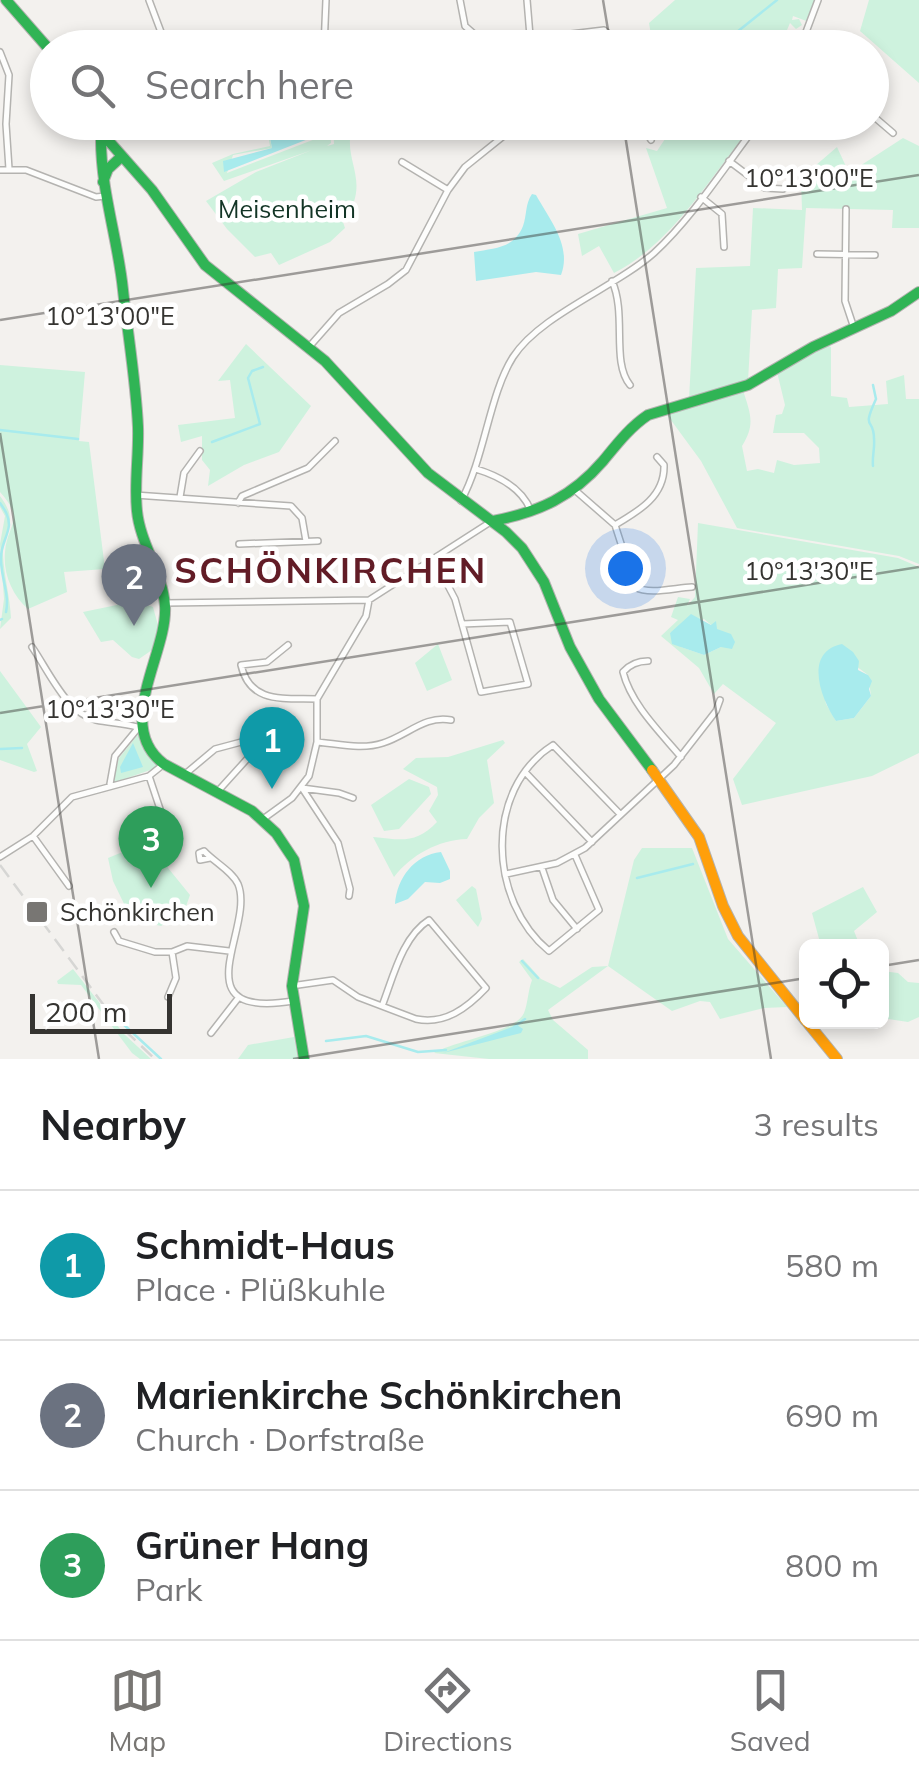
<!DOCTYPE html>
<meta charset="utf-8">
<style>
:root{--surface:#fff;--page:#f2f2f2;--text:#202124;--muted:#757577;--line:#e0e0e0;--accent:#787673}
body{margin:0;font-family:Mulish,sans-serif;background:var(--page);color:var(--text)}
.controls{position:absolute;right:30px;bottom:30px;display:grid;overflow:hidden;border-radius:15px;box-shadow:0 5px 15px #0003}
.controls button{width:90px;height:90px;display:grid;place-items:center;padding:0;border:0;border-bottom:2px solid var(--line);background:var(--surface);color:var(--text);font:50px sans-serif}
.scale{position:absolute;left:30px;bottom:25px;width:142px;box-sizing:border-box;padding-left:10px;border:5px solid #353431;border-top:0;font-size:28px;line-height:35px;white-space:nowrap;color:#353431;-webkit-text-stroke:8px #fff;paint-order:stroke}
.you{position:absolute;left:625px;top:568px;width:35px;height:35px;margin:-25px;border:8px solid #fff;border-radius:50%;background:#1a73e8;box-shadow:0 0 0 15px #1a73e833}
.badge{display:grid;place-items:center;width:65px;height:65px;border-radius:50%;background:var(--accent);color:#fff;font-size:32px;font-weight:700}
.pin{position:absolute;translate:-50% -82px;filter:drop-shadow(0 2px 5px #0008)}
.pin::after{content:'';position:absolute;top:52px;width:35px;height:30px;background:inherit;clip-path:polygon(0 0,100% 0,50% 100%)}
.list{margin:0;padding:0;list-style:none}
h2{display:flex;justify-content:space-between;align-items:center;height:130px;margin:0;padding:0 40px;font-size:42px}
h2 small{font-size:32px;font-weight:400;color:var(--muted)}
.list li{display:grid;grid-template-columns:65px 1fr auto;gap:30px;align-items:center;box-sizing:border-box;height:150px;padding:0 40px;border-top:2px solid var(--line)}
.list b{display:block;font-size:38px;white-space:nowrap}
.list p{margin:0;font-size:32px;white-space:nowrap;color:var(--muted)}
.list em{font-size:32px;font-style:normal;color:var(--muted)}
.icon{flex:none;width:55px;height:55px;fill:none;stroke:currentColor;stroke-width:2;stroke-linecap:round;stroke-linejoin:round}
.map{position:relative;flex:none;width:919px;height:1059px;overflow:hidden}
.search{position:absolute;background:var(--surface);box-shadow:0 5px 15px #0003;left:30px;right:30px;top:30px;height:110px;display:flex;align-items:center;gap:25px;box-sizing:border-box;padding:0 35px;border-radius:55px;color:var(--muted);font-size:38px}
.sheet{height:580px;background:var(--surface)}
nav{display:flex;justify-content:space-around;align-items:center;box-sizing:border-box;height:140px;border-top:2px solid var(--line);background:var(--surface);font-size:28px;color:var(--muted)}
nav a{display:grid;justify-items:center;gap:5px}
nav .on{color:var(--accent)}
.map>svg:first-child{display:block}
.green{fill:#cef2de;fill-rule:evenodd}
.water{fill:#a8ebed}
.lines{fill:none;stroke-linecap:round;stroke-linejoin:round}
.stream{stroke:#a8ebed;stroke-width:2.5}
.street-casing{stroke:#b4b3b0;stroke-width:8}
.fast-casing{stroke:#b4b3b0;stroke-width:12}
.slow-casing{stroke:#b4b3b0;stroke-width:12}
.street{stroke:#fdfdfc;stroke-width:5}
.fast{stroke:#30b455;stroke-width:10}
.slow{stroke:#ff9f0a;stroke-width:10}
.rail{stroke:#d6d6d4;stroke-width:2.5;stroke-dasharray:15 8;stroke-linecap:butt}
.ticks{fill:none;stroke:#353431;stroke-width:2.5;stroke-opacity:0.45}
.poi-dot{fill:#787673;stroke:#fff;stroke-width:4}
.labels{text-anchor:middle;stroke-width:9;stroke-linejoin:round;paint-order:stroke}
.park-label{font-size:25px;fill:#133526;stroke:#fff}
.poi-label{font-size:25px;fill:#353431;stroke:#fff;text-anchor:start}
.district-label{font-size:35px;font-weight:bold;letter-spacing:2.5px;fill:#621c26;stroke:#fff}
.ticks-label{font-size:25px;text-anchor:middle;fill:#353431;stroke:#fff;stroke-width:9;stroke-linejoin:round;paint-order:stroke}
</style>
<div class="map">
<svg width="919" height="1059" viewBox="0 0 919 1059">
<rect width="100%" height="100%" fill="#f3f1ee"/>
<path class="green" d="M675,0H815L809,22L793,16L792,20L799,19L802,25L796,29L790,23L781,44L786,47H661L652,41L649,23Z
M869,0H919V83L860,31Z
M266,123L272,148L233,155L227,173L323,136L326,123H330L331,143L327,146L334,144L333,124L353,125C340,161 374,180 343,222L345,228L330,242L279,265L271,253L255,257L227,229L206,201L256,172L312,150L224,181L212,163L233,154L270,146Z
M657,123H755C711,174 676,241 614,273L599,246L582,256L578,234L667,208L646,148L657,151L665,139Z
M903,138L919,146V228H892L893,210L806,208L802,268L778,269L776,308L752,310L748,381L689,399L696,268L750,266L753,208L802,210L801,178L837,147L849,173Z
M246,344L311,406L279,452L244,465L208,486L210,470L202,460V436L181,442L178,425L235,418L230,380L218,381Z
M826,344L831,347V396L847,398L849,407L888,404L886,381L904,375L906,399H919V564L899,556L737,528L701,461L665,412L743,390C750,413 756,424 742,446L747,471L758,469L774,473L777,460L794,465L820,463L819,448L804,433H773L776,415L782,414L785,405L777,372Z
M0,365L85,372L79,441L89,442L105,569L64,572L67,592L28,609C12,595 3,574 5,552C7,524 26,521 0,492Z
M0,496C21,524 2,528 3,555C4,576 10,597 11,618L0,629L4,599L0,544L5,516L0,507Z
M698,523L898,558L919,567V753L872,776L742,805L733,779L776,723L723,684L714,694L699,668L661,636L678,620L671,617L678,597L690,599L687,606L695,597ZM704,619L716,629L721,647L704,655L681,647L670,633ZM856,666L868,675L871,696L854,718L836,721L826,704L823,689Z
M136,601L153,607L159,629L152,650L139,659L132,657L113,640L101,642L83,612Z
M438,644L452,680L427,691L415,663Z
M0,671L41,727L27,744L37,771L34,772L0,760Z
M140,732L146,751L157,763L156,768L113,783L119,758Z
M503,740L505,743L487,760L494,803L479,818L467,839C438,840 411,855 394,877L373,837C402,840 416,844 437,822L429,811L438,795L437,787L403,769L416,758L448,757Z
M409,779L429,787L431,794L399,829L384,831L371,805Z
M147,842L190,895L184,912L161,926L148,923L136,911L128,912L113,881L108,858Z
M642,848H692L728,939L787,1007L764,1008L720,1019L710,1002L700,1001L672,1011L608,966L548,1010L553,1020L588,1050V1059H489L434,1053C454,1041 516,1032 524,1013C528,1003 528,990 532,980L519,962L523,959L541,979L560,988L592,967L608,966L634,860Z
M472,886L476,889L482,919L478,927L456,900Z
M863,887L877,912L854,931L860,946H821L812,913Z
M73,969L124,1034L151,1059H140L132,1053L81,985L58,984L57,981Z
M882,971L898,973L908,982L919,983V1017L908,1022L882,1018Z
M294,1037L298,1059H238L248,1045Z"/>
<path class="water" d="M267,123H326V132L224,172L223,161L272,148Z
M532,194L536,195C550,220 572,246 561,275L536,272L476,281L474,252C493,248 514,249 523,226C527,215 525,204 532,194Z
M691,614L711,625L716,621L717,629L731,634L735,642L732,649L721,647L704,655L672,644L670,633Z
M842,644L853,652L859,661L858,670L868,675L872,681L869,689L871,696L854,718L836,721C821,699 803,652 842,644Z
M133,743L143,767L121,773L120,767Z
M441,852L450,871V879L440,883L425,882L408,899L395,904C397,878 414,855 441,852Z
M517,1025L523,1029L521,1033L443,1053Z"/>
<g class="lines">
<path class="stream" d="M432,37L433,48
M717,48L777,0
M873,385L876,399C861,432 874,416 874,439C875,448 872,456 873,466
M0,430L78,439
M212,442L260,424L248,378L252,371L263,367
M0,503C5,510 9,516 9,525C8,536 1,545 1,557C0,576 10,594 6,612
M0,620L2,619
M0,749L22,748
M637,878L693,864
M522,961L538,978
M122,1023L161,1059
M514,1027L525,1019
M326,1041L366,1036L418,1052L446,1050"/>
<g class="street-casing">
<path id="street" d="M149,0L167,48
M460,0L465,26L473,33
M527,0L531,48
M530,39L604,30L609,34L614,48
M324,48L326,0
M800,48L818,0
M0,52L9,75L6,124L9,169
M872,115L893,133
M640,122L651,140
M729,161L765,188L783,189
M402,162L448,190
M0,170H26L96,197L105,196
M701,197L722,214L724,247
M846,209L845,301L854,328
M817,254L875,255
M612,281C627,314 611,362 630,385
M309,347L339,313L388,284L406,270L448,190L465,167L521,122
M476,469C499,476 522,488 531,511
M576,491L615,525L635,587C649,595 674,588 692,587
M135,495L291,506L302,518L306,541
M180,497L184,473L200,451
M461,501C485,457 489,395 513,357C540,315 616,287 654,253C694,216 725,166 759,122
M238,503L242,496L308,468L335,441
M615,525C639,511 665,496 664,465L657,457
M239,544L318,541
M434,559L455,599L481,692L528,684L510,622L462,624
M165,603L369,600L492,521
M288,645L267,662L241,665C250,704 283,698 317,699
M32,647C48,670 67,714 96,720C110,723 123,723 137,727
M648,661C638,661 630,664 623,672C631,704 660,732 681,757
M317,742C339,744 362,750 383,743C408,735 425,715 451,720
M525,772L592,842
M184,775L215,749L245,741
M149,776L165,824L171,829
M110,784L115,756L139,727
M302,788L338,843L350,889L349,896
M302,788L339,793L353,798
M219,790L248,758
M263,819L292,798L309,776L317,742V699L366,616L369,600
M33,836L69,886
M575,855L599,910L549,951C489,902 483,790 553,745L620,814
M0,857L33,836L72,797L149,776L164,764
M210,858L200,860L199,853L204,851C214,862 232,871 238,884C256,927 178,1020 293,1001
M542,868L553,900L577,929
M506,874L557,863L585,848L674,765L716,711L720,700
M114,932L119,941L155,952H172L187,946L229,951
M291,986L333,980L358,997L416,1019C445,1025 467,1008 486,988L429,920C402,937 393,978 382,1006
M168,997L176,978L172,952
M211,1033L239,997"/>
</g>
<g class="fast-casing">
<path id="fast" d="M6,0L48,48
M92,122L152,190L205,265L325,361L428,473L506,532L522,548L544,582L570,647L599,699L652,770
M101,140C101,191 118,240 123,290C128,336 136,382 138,427C139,455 134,483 137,511C140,543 163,574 165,606C168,653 113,726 164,764L252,811L276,833L294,860L304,906L292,986L304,1059
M103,182L108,169L120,158
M493,521C539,512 572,497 603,461C617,444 630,427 648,415L748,385L813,347L891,311L919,292"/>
</g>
<g class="slow-casing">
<path id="slow" d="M652,770L699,837L723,906L738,936L806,1021
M807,1022L837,1059"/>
</g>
<use href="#street" class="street"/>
<use href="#fast" class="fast"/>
<use href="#slow" class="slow"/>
<path class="rail" d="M0,865L117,1023L155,1059"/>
</g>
<path class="ticks" d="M603,0L611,48M623,122L771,1059M0,320L919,175M0,433L99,1059M0,713L919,567M882,966L919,960M293,1059L806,978"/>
<rect class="poi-dot" x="25" y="900" width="24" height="24" rx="5"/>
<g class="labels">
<g class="park-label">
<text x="287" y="218">Meisenheim</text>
</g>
<g class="poi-label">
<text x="60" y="921">Schönkirchen</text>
</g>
<g class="district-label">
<text x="331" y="583">SCHÖNKIRCHEN</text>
</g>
</g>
<g class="ticks-label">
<text x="809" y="187">10°13'00"E</text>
<text x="110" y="325">10°13'00"E</text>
<text x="809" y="580">10°13'30"E</text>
<text x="110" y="718">10°13'30"E</text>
</g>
</svg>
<div class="controls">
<button><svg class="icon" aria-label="locate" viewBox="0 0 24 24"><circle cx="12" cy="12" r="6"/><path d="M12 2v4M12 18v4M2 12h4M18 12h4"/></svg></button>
</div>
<div class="scale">200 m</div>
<div class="you"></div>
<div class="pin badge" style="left:272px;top:789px;background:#0f9aa8">1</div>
<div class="pin badge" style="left:134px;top:626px;background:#6b7280">2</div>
<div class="pin badge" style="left:151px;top:888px;background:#2e9e5b">3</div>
<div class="search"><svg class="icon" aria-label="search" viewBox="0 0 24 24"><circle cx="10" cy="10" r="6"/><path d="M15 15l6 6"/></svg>Search here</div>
</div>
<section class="sheet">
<h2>Nearby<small>3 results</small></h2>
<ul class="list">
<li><span class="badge" style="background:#0f9aa8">1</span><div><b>Schmidt-Haus</b><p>Place · Plüßkuhle</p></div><em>580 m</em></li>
<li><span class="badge" style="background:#6b7280">2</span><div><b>Marienkirche Schönkirchen</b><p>Church · Dorfstraße</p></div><em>690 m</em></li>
<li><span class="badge" style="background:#2e9e5b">3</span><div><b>Grüner Hang</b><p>Park</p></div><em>800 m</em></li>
</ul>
</section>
<nav>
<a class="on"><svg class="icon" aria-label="map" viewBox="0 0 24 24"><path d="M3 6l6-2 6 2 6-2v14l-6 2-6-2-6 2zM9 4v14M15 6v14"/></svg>Map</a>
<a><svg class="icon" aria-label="directions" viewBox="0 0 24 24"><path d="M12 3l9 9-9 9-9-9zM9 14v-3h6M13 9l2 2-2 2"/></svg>Directions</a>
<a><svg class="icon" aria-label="saved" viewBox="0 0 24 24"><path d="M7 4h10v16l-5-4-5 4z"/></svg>Saved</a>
</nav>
